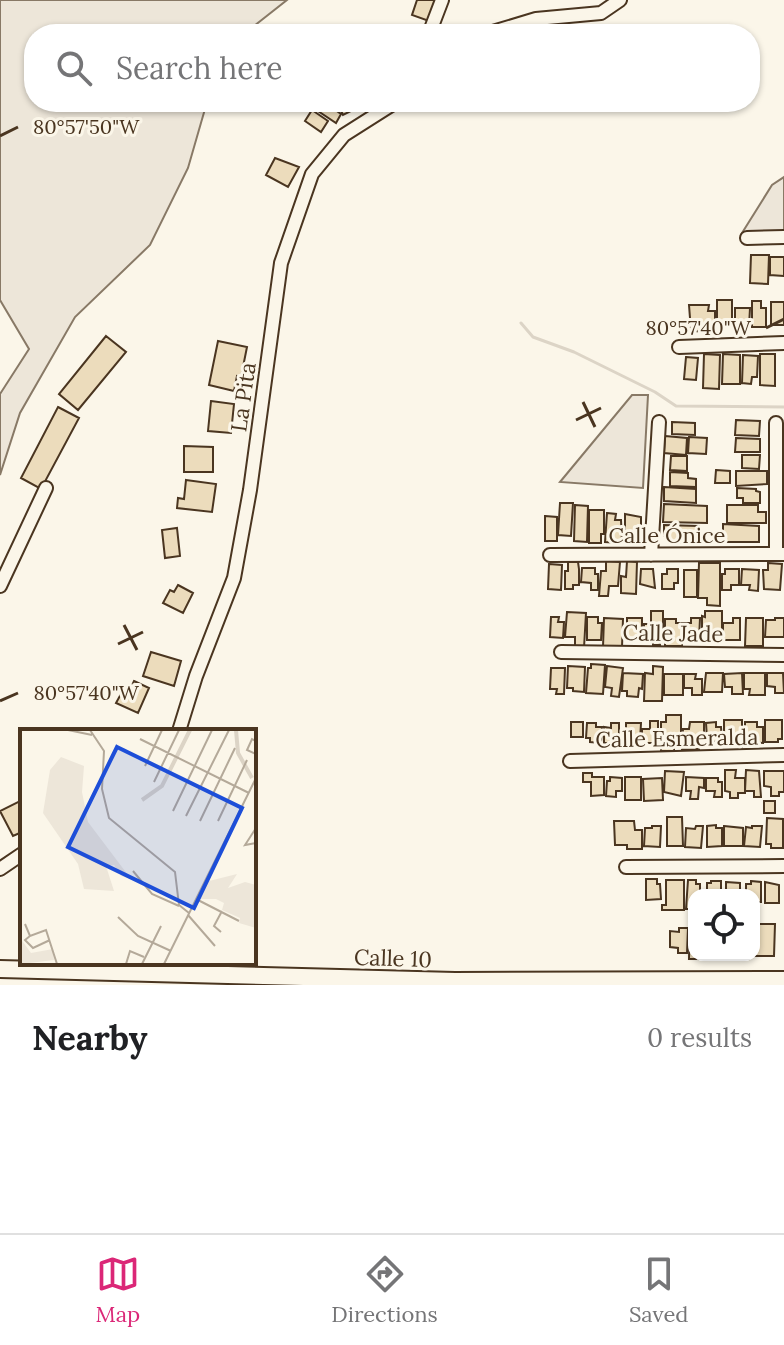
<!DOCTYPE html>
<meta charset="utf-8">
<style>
:root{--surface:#fff;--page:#f2f2f2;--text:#202124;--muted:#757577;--line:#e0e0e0;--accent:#db2777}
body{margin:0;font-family:Lora,serif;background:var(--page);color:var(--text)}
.controls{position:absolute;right:24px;bottom:24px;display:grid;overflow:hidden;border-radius:16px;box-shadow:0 2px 6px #0004}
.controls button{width:72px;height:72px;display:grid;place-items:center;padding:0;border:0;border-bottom:2px solid var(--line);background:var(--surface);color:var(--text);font:40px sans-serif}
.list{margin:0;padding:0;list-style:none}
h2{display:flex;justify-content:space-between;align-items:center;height:104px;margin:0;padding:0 32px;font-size:34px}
h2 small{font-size:26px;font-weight:400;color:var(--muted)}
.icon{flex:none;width:44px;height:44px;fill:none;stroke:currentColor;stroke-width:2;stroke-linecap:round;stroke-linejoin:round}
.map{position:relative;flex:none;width:784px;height:985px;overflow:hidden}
.search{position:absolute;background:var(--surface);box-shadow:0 2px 6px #0004;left:24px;right:24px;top:24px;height:88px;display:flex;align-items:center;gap:20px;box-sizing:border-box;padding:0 28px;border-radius:32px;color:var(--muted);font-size:30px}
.sheet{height:248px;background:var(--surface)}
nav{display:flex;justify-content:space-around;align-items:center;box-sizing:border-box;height:112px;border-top:2px solid var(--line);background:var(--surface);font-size:22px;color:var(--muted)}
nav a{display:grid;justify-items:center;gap:4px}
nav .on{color:var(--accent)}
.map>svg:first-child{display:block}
.green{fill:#ede6d9;stroke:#887966;stroke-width:2}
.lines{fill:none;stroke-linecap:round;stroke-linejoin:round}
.stream{stroke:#dcd4c6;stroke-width:3}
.building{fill:#ecdcbc;stroke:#4a3520;stroke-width:2}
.minor-casing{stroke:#4a3520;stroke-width:16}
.major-casing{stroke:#4a3520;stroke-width:20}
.minor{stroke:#fbf6e9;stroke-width:12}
.major{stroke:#fbf6e9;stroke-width:16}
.ticks{fill:none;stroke:#4a3520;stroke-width:3}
.labels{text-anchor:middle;stroke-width:6;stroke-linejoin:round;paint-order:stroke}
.street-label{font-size:22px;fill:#4a3520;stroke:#fbf6e9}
.inset-river{fill:none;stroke:#dcd4c6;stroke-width:4}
.inset-road{fill:none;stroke:#b4a999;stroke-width:2}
.view{fill:#1d4ed8;fill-opacity:0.15;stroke:#1d4ed8;stroke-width:4}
.inset-edge{fill:none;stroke:#4a3520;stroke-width:4}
.ticks-label{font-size:20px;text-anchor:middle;fill:#4a3520;stroke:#fbf6e9;stroke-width:6;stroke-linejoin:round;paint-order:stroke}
</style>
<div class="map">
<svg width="784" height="985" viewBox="0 0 784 985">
<rect width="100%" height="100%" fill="#fbf6e9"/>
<path class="green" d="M0,0H287L244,34H34V102H207L188,168L150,245L75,317L20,413L0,475V394L29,349L0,300Z
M784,177V233H742L772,185Z
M632,395H648L643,488L560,482Z"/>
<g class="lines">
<path class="stream" d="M521,323L533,337L574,352L655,392L676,406L784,407"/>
</g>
<path class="building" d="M417,0H436L429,21L412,15Z
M324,102L341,114L336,123L318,111Z
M337,102H369L343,115Z
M312,110L328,121L321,132L305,121Z
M275,158L299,167L288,187L266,175Z
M751,255H769L768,284L750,283Z
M770,257H784V276L770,275Z
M717,300H732V325H717Z
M752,301H761V308H766V327H752Z
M771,302H784V325H771Z
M689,305H709L708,311H715V332L691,331Z
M735,308H750L749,327H735Z
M106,336L126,352L78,410L59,394Z
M218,341L247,347L241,377L237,376L234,391L209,385Z
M704,354L720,355L719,389L703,388Z
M723,354L740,355V384H722Z
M760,354H775V386L760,385Z
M743,355L758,356L757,377H752L751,384L742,383Z
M686,357L698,358L696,380L684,379Z
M211,401L234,404L231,433L208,431Z
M58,407L79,418L41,489L21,478Z
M736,420L760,421L759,436L735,435Z
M672,422L695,423V435L672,434Z
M665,436L687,438L686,455L664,453Z
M689,437L707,438L706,454L688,453Z
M736,438L760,439V452H735Z
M184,446L213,447V472H184Z
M742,455H760L759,469L742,468Z
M671,456H687V471L670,470Z
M716,470L730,471V483H715Z
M736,471H767V484L736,486Z
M670,472L688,473V478L696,479V487L670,486Z
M186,480L216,484L212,512L177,508L178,498L184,499Z
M664,487L696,489V503L664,501Z
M737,488L756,489V491L760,492V503H743V498H737Z
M560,503H573L571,536L558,535Z
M664,504L707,506V523L663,522Z
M575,505L588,506L587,542L574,541Z
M727,505H758V512H766V523H727Z
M589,510H604V534H601V543H589Z
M607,513L616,514L615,520H621L622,543L605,542Z
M625,514L641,517V534H625Z
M545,516L557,517V541H545Z
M723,524L759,526V542H723Z
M664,525L699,526L697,543L670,542V536H664Z
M177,528L180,556L165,558L162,530Z
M606,561L620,562L618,586H609L608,596H599L601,571H606Z
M627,561L637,562L636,594L621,593V576L626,577Z
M568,562H578L579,569V585H573V589H565V571H568Z
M699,563H720V606L707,605V598H698Z
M768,563L782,564L780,590L764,589L763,570H768Z
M549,564L562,565L561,590L548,589Z
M582,568H595V574H598V590H591V583L581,582Z
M641,569H653L655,588L640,584Z
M667,569H678V583H674V589H662V574H667Z
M725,569H739V585H731V590H722V574H725Z
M742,569L759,570L758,591L749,590L750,585H741Z
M684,570H697V597H684Z
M178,585L193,593L183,613L163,603L170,590L174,592Z
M651,611H663V640H659L660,645H653V639H644V624H651Z
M705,611H722V639H702V616L705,617Z
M567,612L586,613L584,648H575V637H565Z
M551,617H559L558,622H564L563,638L550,637Z
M587,617H598V623H602L601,640H587Z
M604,618L623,619L622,647H603Z
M627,618H642V639H627Z
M691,618H700L699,640L684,639V623H691Z
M733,618H740V640H723V623H733Z
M746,618H763V646H745Z
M775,618H784V637H765L766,620H775Z
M665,619H676V623H682V646H665Z
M151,652L181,661L174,686L143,676Z
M591,664L605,665L603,694L586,693L588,668H591Z
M568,666L585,667L584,692L573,691V688H567Z
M607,666L623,668L619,697L611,696L612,688L605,687Z
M653,666L663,667L662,701H644L645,673L653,674Z
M551,668H565L564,694H556L557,689H550Z
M623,673L643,674L642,689L639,688L638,697L627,696V691H622Z
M706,673H723L722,692H704Z
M742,673L743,694H732V687H725L724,674Z
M744,673H765V695H749L750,689H744Z
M767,673H783L784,693H775V687L767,686Z
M664,674H683V695H664Z
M684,674H696L695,679H702V695H692V688H684Z
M134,681L149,688L138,713L116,703L121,694L127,696Z
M666,715H681V743H674V751H661V722H666Z
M724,720H742V747L724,743Z
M765,720H782V739H778V742H765Z
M650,721H658V743H642V729H650Z
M571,722H583V737H571Z
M690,722H704V741L699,740V749H682L683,729H689Z
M716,722V727H721L722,741L710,742V738L707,739L706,723Z
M745,722H757V727H763V743L749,742V737H745Z
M587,723H596V727H602L601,743L590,742V738H586Z
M611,723H619V743H604V727L611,728Z
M626,723H641L640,741H626Z
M725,770H736L735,778H745V793H738V798H730V792L725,791Z
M746,770L759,771L761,797H754V791H745Z
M665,771L684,772L681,796L664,792Z
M764,771H784V792H779V796H771V787L764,786Z
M583,773H592V777H604V795L591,796V782H583Z
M610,777L622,778V791H616V797L606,796L607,781H610Z
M625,777H641V800H625Z
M686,777L704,778V788L699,787L698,799H690L691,791H686Z
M662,778L663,800L644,801L643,779Z
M706,778H718V782H722V797H714L715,791H706Z
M22,800V832L13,836L0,811Z
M764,801H775V813H764Z
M667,817H682L683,846H667Z
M767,818L783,819V848H771V844H766Z
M614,821H634L635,830H642V849H627V845H615Z
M716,825V828H722V846L707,847V826Z
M652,826H661L660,847L644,846L645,828H652Z
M696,826H703L701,848L685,847L686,828L695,829Z
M724,826L743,828V846H724Z
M752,826H762L760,847L744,846L746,827L752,828Z
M646,879H657V884H660L661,899L646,900Z
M666,880H684V910H662V905H666Z
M688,880H696V884H700V895H694V909H686Z
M711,881H721V895H707V883H711Z
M751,881L761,882V902H754V895H746V884H751Z
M726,882L740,883V895H726Z
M765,882L779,885V903H765Z
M690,917H694V955H708V959H689Z
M755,924H775L774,956H755Z
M679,928H688L687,953H678V948L670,947V931L679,932Z"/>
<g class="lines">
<g class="minor-casing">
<path id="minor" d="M429,34L442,0
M486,34L536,19L601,13L620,0
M747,238L784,237
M679,347L784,343
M776,554V423
M550,555L784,554
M651,555L659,422
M0,586L46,488
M561,652L784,655
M179,731L196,676L234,578L250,490L281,263L312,174L344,135L396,102
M570,761L784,755
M626,867L784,866
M0,869L22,854"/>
</g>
<g class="major-casing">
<path id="major" d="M0,969L455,981L784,980"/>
</g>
<use href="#minor" class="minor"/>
<use href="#major" class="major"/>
</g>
<path class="ticks" d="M0,136L18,127M766,328L784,319M583,402L595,427M576,420L601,408M124,625L137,650M118,644L143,632M0,701L18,693"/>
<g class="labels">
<g class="street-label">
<text transform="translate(243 397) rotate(-82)" y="8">La Pita</text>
<text x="667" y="543">Calle Ónice</text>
<text transform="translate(673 633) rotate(1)" y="8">Calle Jade</text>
<text transform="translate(677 738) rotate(-1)" y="8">Calle Esmeralda</text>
<text transform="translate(393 958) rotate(2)" y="8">Calle 10</text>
</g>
</g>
<g transform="translate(20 729)">
<rect width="236" height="236" fill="#fbf6e9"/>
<path d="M41,28L64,37L62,63L68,93L111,150L101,147L94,136L86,137L94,162L64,160L58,135L23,84L30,41ZM217,145L208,159L225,153L236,156V199L219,194L220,189L202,181L204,174L196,170H179L189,152ZM0,209L11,224L33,220L34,231L1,235Z" fill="#ede6d9"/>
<path class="inset-river" d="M216,1L218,24L232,49M122,71L142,57L170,1"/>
<path class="inset-road" d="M48,1L72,6M70,1L84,22L82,60L89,89L155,143L159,176L169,184M120,10L229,64M236,12L232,10L227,21L236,25M125,37L142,1M134,53L159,1M153,82L192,1M166,87L209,1M180,92L215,19M198,92L227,31M236,99L225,116L236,114M113,142L132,165L159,177M176,170L219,192M168,186L195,217M98,188L118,207L151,222M5,195L10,207L26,201L37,235M201,203L194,197L202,182M10,207L5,211L13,219L30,211M106,235L110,222L124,228M122,235L141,197M144,235L236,49"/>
<path class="view" d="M97,18L222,79L174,179L48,118Z"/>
<rect width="236" height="236" class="inset-edge"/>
</g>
<g class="ticks-label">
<text x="86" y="134">80°57'50"W</text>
<text x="698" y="335">80°57'40"W</text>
<text x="86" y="700">80°57'40"W</text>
</g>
</svg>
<div class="controls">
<button><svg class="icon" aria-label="locate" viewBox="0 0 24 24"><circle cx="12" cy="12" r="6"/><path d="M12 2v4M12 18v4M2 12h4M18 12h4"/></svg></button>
</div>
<div class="search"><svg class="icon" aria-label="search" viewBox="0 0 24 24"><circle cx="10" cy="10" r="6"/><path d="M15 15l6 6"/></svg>Search here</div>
</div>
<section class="sheet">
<h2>Nearby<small>0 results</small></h2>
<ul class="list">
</ul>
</section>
<nav>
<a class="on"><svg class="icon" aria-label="map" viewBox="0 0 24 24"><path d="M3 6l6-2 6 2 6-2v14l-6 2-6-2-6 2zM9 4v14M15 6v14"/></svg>Map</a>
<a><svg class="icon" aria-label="directions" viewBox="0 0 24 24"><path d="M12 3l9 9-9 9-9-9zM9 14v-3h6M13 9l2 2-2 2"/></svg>Directions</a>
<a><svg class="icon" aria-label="saved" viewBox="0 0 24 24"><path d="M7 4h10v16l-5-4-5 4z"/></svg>Saved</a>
</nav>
